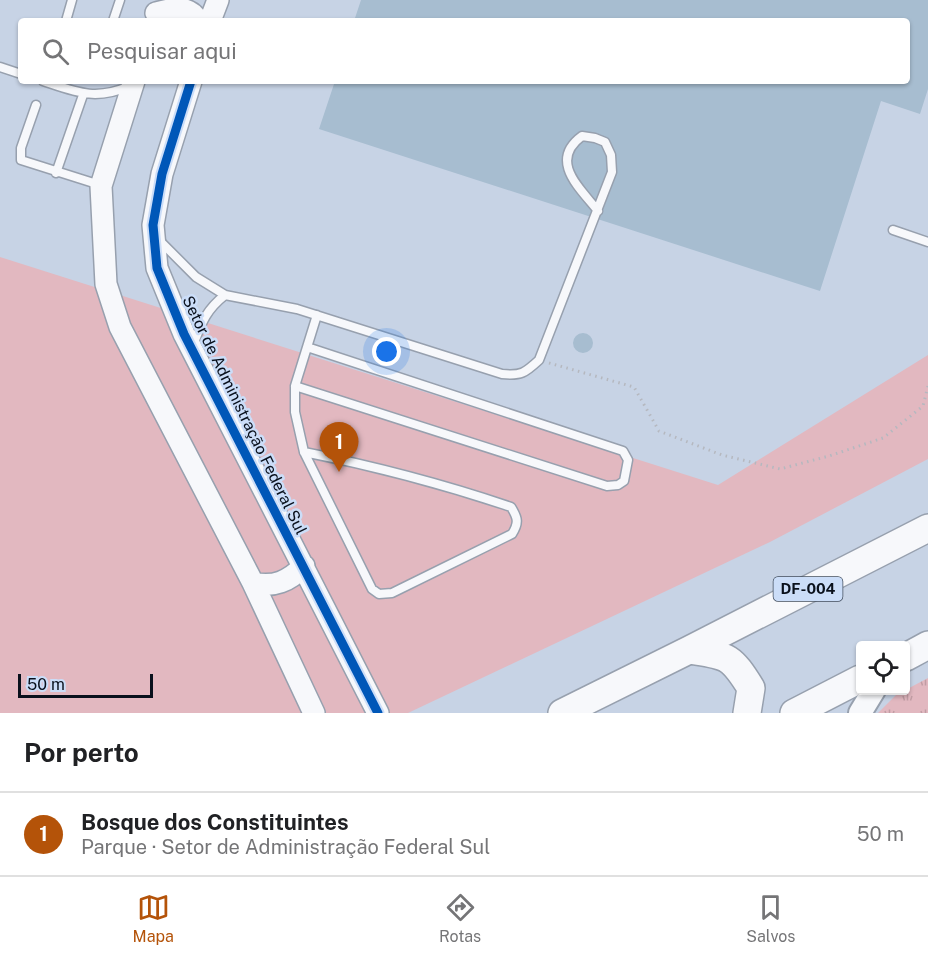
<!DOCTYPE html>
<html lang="pt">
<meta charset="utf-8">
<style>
:root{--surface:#fff;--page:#f2f2f2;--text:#202124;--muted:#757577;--line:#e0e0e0;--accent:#b45309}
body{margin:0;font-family:"Public Sans",sans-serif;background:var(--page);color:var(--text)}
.controls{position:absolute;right:18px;bottom:18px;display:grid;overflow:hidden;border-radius:6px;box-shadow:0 2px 4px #0004}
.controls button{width:54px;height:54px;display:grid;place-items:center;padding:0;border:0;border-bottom:2px solid var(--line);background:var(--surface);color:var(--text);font:30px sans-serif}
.scale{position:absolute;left:18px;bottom:15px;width:135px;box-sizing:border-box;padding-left:6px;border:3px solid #09101c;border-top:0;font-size:16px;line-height:21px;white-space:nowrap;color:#09101c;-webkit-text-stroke:4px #cbddf8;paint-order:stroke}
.you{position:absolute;left:387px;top:352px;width:21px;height:21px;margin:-15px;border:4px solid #fff;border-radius:50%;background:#1a73e8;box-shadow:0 0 0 9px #1a73e833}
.badge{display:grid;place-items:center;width:39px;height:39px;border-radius:50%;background:var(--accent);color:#fff;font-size:20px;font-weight:700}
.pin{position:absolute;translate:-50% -50px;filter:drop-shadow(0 2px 3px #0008)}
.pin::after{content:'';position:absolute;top:32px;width:21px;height:18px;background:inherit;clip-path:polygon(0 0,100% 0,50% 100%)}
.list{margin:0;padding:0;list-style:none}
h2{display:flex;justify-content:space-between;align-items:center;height:78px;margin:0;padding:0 24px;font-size:26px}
h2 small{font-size:20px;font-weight:400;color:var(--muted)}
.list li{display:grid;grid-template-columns:39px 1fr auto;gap:18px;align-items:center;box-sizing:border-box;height:84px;padding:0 24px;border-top:2px solid var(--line)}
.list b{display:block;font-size:22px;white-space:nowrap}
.list p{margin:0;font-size:20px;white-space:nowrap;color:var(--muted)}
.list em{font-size:20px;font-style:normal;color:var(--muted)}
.icon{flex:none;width:33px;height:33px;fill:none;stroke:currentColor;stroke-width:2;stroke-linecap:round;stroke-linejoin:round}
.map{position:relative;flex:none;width:928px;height:713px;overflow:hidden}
.search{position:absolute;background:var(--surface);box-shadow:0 2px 4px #0004;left:18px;right:18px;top:18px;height:66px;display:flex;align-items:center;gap:15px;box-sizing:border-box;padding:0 21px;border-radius:6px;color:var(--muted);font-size:22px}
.sheet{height:162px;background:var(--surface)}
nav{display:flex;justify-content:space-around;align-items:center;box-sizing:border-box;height:84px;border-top:2px solid var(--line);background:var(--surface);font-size:16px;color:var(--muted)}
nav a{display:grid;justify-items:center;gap:3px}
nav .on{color:var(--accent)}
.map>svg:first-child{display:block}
.grass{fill:url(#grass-tufts)}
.park{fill:#e2b8c0}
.building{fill:#a7bdd0}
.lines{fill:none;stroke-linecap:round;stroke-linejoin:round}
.service-casing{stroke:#97a0ae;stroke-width:11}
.tertiary-casing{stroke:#97a0ae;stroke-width:24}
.secondary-casing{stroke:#97a0ae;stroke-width:26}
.trunk-casing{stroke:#97a0ae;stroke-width:30}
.path{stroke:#b5b8bf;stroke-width:3;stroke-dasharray:1.5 4.5;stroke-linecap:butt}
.service{stroke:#f7f8fb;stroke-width:8}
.tertiary{stroke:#f7f8fb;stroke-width:21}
.secondary{stroke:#f7f8fb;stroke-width:22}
.trunk{stroke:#f7f8fb;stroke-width:27}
.cycleway-casing{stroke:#cbddf8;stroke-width:13}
.cycleway{stroke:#0057b8;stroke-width:9}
.labels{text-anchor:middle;stroke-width:5;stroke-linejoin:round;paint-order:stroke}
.shield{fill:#cbddf8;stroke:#434e5e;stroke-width:1.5}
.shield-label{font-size:15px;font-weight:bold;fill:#09101c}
.street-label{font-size:16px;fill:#09101c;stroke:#cbddf8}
</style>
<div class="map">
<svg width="928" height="713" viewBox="0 0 928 713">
<defs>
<pattern id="grass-tufts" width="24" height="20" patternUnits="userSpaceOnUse" patternTransform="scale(1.5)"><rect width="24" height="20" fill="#e2b8c0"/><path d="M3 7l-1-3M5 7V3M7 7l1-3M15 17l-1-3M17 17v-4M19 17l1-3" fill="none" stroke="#c19da4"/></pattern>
</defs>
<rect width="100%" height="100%" fill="#c7d3e5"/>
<path class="grass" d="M928,678V713H878L896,695Z"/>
<path class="park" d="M0,257L718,485L928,355V459L770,542L408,713H0Z"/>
<path class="building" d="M361,0H928V89L920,114L881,101L820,291L319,129L335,81H907V21H354Z
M573 343a10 10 0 1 1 20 0a10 10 0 1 1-20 0Z"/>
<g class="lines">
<g class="service-casing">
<path id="service" d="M66,21L72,0
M113,21L120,0
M0,67L21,74
M43,81C76,92 95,101 130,86
M36,105L21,148V160L100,185
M56,173L83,95
M893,230L928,242
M160,241L196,277L225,295C206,310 202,322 193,345
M225,295L297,309L502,374C521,376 525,373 539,360L612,172L611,155L605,142L595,138L582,136C548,161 580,188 598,211
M295,386L607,486L618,485L624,481L628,460L623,451L307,347
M304,452C374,466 443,484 511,507C518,518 519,523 512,534L392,593L379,594L372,589L304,452L295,412V386L317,315"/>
</g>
<g class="tertiary-casing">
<path id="tertiary" d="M156,13C171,9 189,4 198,21
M210,21L218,0
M134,81L101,186L106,284L120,327L253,583L314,713
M191,81L162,174L153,225L157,268L184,334L378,713
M253,583C274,588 289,581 304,566"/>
</g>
<g class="secondary-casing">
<path id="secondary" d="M860,713L874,690"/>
</g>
<g class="trunk-casing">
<path id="trunk" d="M689,650C727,656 730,654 751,688L747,713
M906,657L928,645
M562,713L689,650L928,528
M794,713L860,679"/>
</g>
<path class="path" d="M549,363L634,387L659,431L722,455L780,469L829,456L883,438L923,406L928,386"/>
<use href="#service" class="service"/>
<use href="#tertiary" class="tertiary"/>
<use href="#secondary" class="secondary"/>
<use href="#trunk" class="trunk"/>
<g class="cycleway-casing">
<path id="cycleway" d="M191,81L162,174L153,225L157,268L184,334L378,713"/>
</g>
<use href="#cycleway" class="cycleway"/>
</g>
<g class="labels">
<rect class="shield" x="773.5" y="577" width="69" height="24" rx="4.5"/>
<g class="shield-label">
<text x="808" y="594">DF-004</text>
</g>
<g class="street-label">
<text transform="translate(245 415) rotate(64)" y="6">Setor de Administração Federal Sul</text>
</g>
</g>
</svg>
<div class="controls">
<button><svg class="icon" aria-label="locate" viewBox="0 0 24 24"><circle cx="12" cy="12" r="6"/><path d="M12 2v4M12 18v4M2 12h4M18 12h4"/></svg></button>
</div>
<div class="scale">50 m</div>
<div class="you"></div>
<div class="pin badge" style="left:339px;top:472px">1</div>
<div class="search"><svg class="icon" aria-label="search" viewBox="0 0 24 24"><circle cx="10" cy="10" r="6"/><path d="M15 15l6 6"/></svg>Pesquisar aqui</div>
</div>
<section class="sheet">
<h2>Por perto<small></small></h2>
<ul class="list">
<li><span class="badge">1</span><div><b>Bosque dos Constituintes</b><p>Parque · Setor de Administração Federal Sul</p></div><em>50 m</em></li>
</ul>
</section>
<nav>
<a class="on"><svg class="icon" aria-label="map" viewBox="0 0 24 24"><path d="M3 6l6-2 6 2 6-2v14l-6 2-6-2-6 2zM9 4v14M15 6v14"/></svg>Mapa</a>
<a><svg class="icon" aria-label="directions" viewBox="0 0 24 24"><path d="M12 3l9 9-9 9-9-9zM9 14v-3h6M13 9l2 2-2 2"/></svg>Rotas</a>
<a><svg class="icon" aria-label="saved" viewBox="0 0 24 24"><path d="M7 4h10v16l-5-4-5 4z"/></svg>Salvos</a>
</nav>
